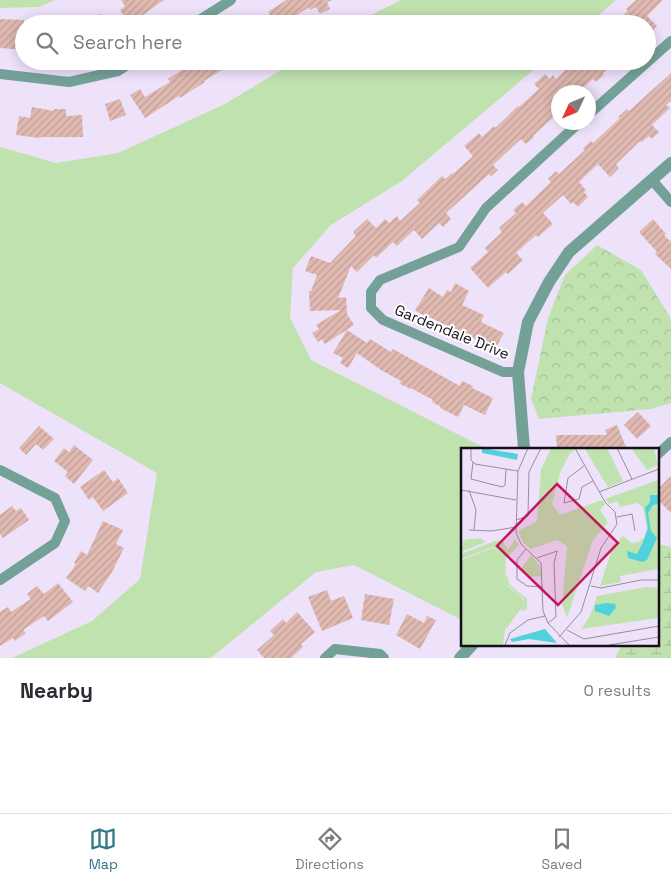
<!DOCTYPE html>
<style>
:root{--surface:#fff;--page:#f2f2f3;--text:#2b2b33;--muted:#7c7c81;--line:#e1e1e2;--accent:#347788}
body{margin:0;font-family:"Space Grotesk",sans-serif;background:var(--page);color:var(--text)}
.compass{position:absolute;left:551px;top:85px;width:45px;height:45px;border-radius:50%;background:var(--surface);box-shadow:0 2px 12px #0003;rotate:226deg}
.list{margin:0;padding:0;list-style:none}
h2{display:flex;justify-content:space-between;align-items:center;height:65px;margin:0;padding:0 20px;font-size:21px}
h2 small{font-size:16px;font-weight:400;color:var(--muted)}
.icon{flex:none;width:28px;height:28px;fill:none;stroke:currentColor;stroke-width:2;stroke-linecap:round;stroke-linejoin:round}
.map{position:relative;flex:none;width:671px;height:658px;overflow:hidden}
.search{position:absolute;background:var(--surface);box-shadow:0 2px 12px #0003;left:15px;right:15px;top:15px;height:55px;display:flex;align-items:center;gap:12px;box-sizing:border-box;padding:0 18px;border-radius:28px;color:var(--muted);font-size:19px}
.sheet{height:155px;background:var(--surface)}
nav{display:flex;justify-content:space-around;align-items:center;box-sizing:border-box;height:70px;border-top:1px solid var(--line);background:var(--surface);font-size:14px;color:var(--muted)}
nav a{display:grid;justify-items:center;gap:2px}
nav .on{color:var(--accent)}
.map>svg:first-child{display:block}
.grass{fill:#c0e2ae}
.forest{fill:url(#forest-crowns)}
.wetland{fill:url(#wetland-marsh)}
.building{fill:url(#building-hatch)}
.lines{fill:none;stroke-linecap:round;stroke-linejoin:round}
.minor{stroke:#74a197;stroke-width:10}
.tertiary{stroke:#74a197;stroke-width:12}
.labels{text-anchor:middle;stroke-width:4;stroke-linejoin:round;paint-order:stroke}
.street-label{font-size:15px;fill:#150f1a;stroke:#fff}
.inset-road{fill:none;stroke:#978ea1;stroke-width:1}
.view{fill:#c2185b;fill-opacity:0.15;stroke:#c2185b;stroke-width:2.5}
.inset-edge{fill:none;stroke:#150f1a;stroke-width:2.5}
</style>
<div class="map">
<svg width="671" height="658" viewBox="0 0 671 658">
<defs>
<pattern id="forest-crowns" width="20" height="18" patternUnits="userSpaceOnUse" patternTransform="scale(1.25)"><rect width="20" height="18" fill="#c0e2ae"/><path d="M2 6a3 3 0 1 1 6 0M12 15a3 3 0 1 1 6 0" fill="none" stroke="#a4c195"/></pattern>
<pattern id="wetland-marsh" width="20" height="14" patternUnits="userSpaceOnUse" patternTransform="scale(1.25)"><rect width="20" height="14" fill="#c0e2ae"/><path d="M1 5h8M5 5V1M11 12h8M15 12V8" fill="none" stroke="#a4c195"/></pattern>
<pattern id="building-hatch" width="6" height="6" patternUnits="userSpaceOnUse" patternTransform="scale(1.25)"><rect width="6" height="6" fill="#e0b9b1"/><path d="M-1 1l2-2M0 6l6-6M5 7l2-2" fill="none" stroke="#bf9e98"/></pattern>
</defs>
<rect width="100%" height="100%" fill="#eee2fb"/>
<path class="grass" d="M0,0H55L39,7L0,8Z
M401,0H616L588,24H358L377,12Z
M296,61H544L402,181L331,225L293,268L290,318L311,360L487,449H462V620L354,565L316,572L211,658H12L92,621L140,579L157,473L0,383V147L56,163L118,153L225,104Z"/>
<path class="forest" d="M597,245L641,270L670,317L671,320V403L651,409L539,419L531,399L548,318L565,275Z"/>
<path class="wetland" d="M657,544L671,547V658H615L622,644H657Z"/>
<path class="building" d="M121,0H164L139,18L144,24H129L120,10L125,6Z
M286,0H332L327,2L330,9L320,14L316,7L310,10L309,7L284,24H276L268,12Z
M636,0H663L647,16L657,26L647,35V24H613L628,11L626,9Z
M100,14L104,24H77V23Z
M0,19L24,20V50L0,48Z
M176,61H236L204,81L205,82L180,98L179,96L145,118L130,95L140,89L145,97L170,82L168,79L182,70Z
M575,61H615L603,73L604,75L596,82L593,79L578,92H573L569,88L564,92H558V113L533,136L534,137L526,144L521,139L493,165L498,170L491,176L489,174L446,213L451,219L443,227L439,223L422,239L414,230L397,246L393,242L376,258L374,255L357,272L351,266L338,298L346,297L347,314L354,325L325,344L322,339L318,342L312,333L319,329L316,325L341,310L310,311L309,291H311L317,275L305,271L311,256L330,263L356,236L353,232L367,219L376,228L385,219L389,223L397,216L400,221L420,203L417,200L442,176L445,179L452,173L453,174L473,156L464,146L479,133L482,137L494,126L495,128L518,106L519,107L539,89L534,84L545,74L550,79L553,75L556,79Z
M671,73V101L666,105L670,108L652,125L659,132L652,139L649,136L642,142L640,141L616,164L619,168L610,177L598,164L579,182L586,190L584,192L588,197L578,207L573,202L571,204L563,195L543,213L553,224L538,237L536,235L516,253L523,260L508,274L506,272L488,288L470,268L488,252L485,248L502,232L499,228L516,213L513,210L522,202L526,206L551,182L548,179L556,171L559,174L585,150L583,148L591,141L593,143L620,118L618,117L627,109L629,111Z
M120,99L126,115L110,121L105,104Z
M32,107L54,111V109H66V116L82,115L83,137H41L40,138L16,135L19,116L30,118Z
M653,219L666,234L664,235L671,242V269L655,254L657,252L639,232Z
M455,283L469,291L462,305L484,315L481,322L504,333L494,351L476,342L477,340L427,316L426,317L415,310L429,288L443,297L447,290L451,292Z
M347,330L367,343L370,339L391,352L393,349L460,386L462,381L473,386L472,388L493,398L485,415L464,405L458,417L440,408L441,407L432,402L433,400L411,388V389L400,384L401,381L381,370L357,353L348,368L340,363L343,358L333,353Z
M638,412L651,426L637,439L624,425Z
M617,425L626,447L620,449H557L556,435H607L605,430Z
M39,426L54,439L43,450L36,444L26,455L19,448Z
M74,445L93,460L74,484L65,476L68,472L54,461L64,448L69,452Z
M104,470L113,482L118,478L128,493L103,511L93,497L89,500L80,487Z
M671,476V513L657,499V497L661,493L657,490Z
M12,506L16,511L21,508L29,520L3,538L0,534V515Z
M103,521L123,530L116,544L124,548L112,572L98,593L88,586L85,591L66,578L76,564L74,563L81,551L87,555Z
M58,583L73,602L48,621L44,616L23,630L26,633L15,641L13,638L0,646V612L8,607L11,612L31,599L27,594L37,586L44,594Z
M327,590L331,601L344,596L353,618L322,631L308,597Z
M365,594L394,599L389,625L361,620Z
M297,612L315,632L301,644L303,647L291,658H264L257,650L274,635L270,631L283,619L286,623Z
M407,614L424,623L427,616L436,620L420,649L396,635Z"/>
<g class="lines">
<path class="minor" d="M193,24L231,0
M0,74L69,82L118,71L134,61
M588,115L671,41
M652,180L671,202
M518,372H503L383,320L371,308V292L380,280L459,247L486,208L580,122
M657,455L671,442
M0,470L55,498L65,521L55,543L0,580
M325,658L335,649L380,654L384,658"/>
<path class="tertiary" d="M524,449L518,372L528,322L549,282L569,252L671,163
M460,658L473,644"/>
</g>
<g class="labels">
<g class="street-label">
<text transform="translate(452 332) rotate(22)" y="5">Gardendale Drive</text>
</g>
</g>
<g transform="translate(461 448)">
<rect width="198" height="198" fill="#eee2fb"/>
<path d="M90,0H113L114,3L109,5L99,25L91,56L99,67L141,52L144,56L139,62L147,75L132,92L106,170L101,157L106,98L96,92L70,101L62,95L57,83L76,73L80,22ZM123,0H146L162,33L147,39ZM197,32V121L159,128L160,134L139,138L152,98L162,88L170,95L177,94L183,90L186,81L182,59L176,55L159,59L156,53L149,56L144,51ZM186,139L197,140V170L120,181L129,168L136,148Z" fill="#c0e2ae"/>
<path d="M20,90L25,94L0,104L3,92ZM32,100L45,108L44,136L61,150L63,157L44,182L42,197H0V112ZM70,107L78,117L81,128L68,129L59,122Z" fill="#c0e2ae"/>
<path d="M170,0H193L197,17L186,22ZM54,91L58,97L46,109L32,99L0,111V106L34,93L41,92L47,102ZM45,125L49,137L66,151V161L60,164L63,151L44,135Z" fill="#c0e2ae"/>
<path d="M21,0L57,6L56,12L21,5ZM189,47H197V56L192,57L187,65L190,83L196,90L186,112L181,114L167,110L166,103L176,106L182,94L187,80L184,60L189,54ZM146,155L154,156L155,160L148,168L134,163V157ZM84,181L96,195L68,191L51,194L49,191Z" fill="#50d2dd"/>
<path class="inset-road" d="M10,0V12L14,16L57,23M67,0L57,23L55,85L60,96L80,115L82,163L87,175L108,197M156,0L171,31M12,14L10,31L41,39L44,37L45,21M123,18L107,30L103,55L118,51L121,39L132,33M0,42L55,52M8,42L15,62L13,82M138,44L198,21M156,69L171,66L174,83M55,72L67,68L68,24L80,0M8,82L31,83L55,79M65,101L56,112V131L66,138L82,139M76,110L96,103L93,115L95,169L87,175M130,138L140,140L180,132H198M106,182L123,191L198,178M98,189L120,164L140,100L156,76L154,64L144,54L114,0M44,197L49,185L67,172L84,168M148,197L198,189"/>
<path class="view" d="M96,36L157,95L97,157L36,98Z"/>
<rect width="198" height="198" class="inset-edge"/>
</g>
</svg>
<svg class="compass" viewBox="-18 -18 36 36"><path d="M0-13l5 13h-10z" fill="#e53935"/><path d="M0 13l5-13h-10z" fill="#7c7c81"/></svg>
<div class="search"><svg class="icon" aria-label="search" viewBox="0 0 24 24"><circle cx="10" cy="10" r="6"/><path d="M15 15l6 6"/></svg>Search here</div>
</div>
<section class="sheet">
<h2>Nearby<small>0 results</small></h2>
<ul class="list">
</ul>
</section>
<nav>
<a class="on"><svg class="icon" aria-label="map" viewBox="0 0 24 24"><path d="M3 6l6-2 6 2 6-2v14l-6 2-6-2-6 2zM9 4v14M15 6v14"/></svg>Map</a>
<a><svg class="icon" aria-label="directions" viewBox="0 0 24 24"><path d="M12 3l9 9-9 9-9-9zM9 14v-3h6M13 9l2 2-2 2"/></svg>Directions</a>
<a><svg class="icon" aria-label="saved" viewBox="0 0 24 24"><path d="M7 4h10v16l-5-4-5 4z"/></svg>Saved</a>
</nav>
